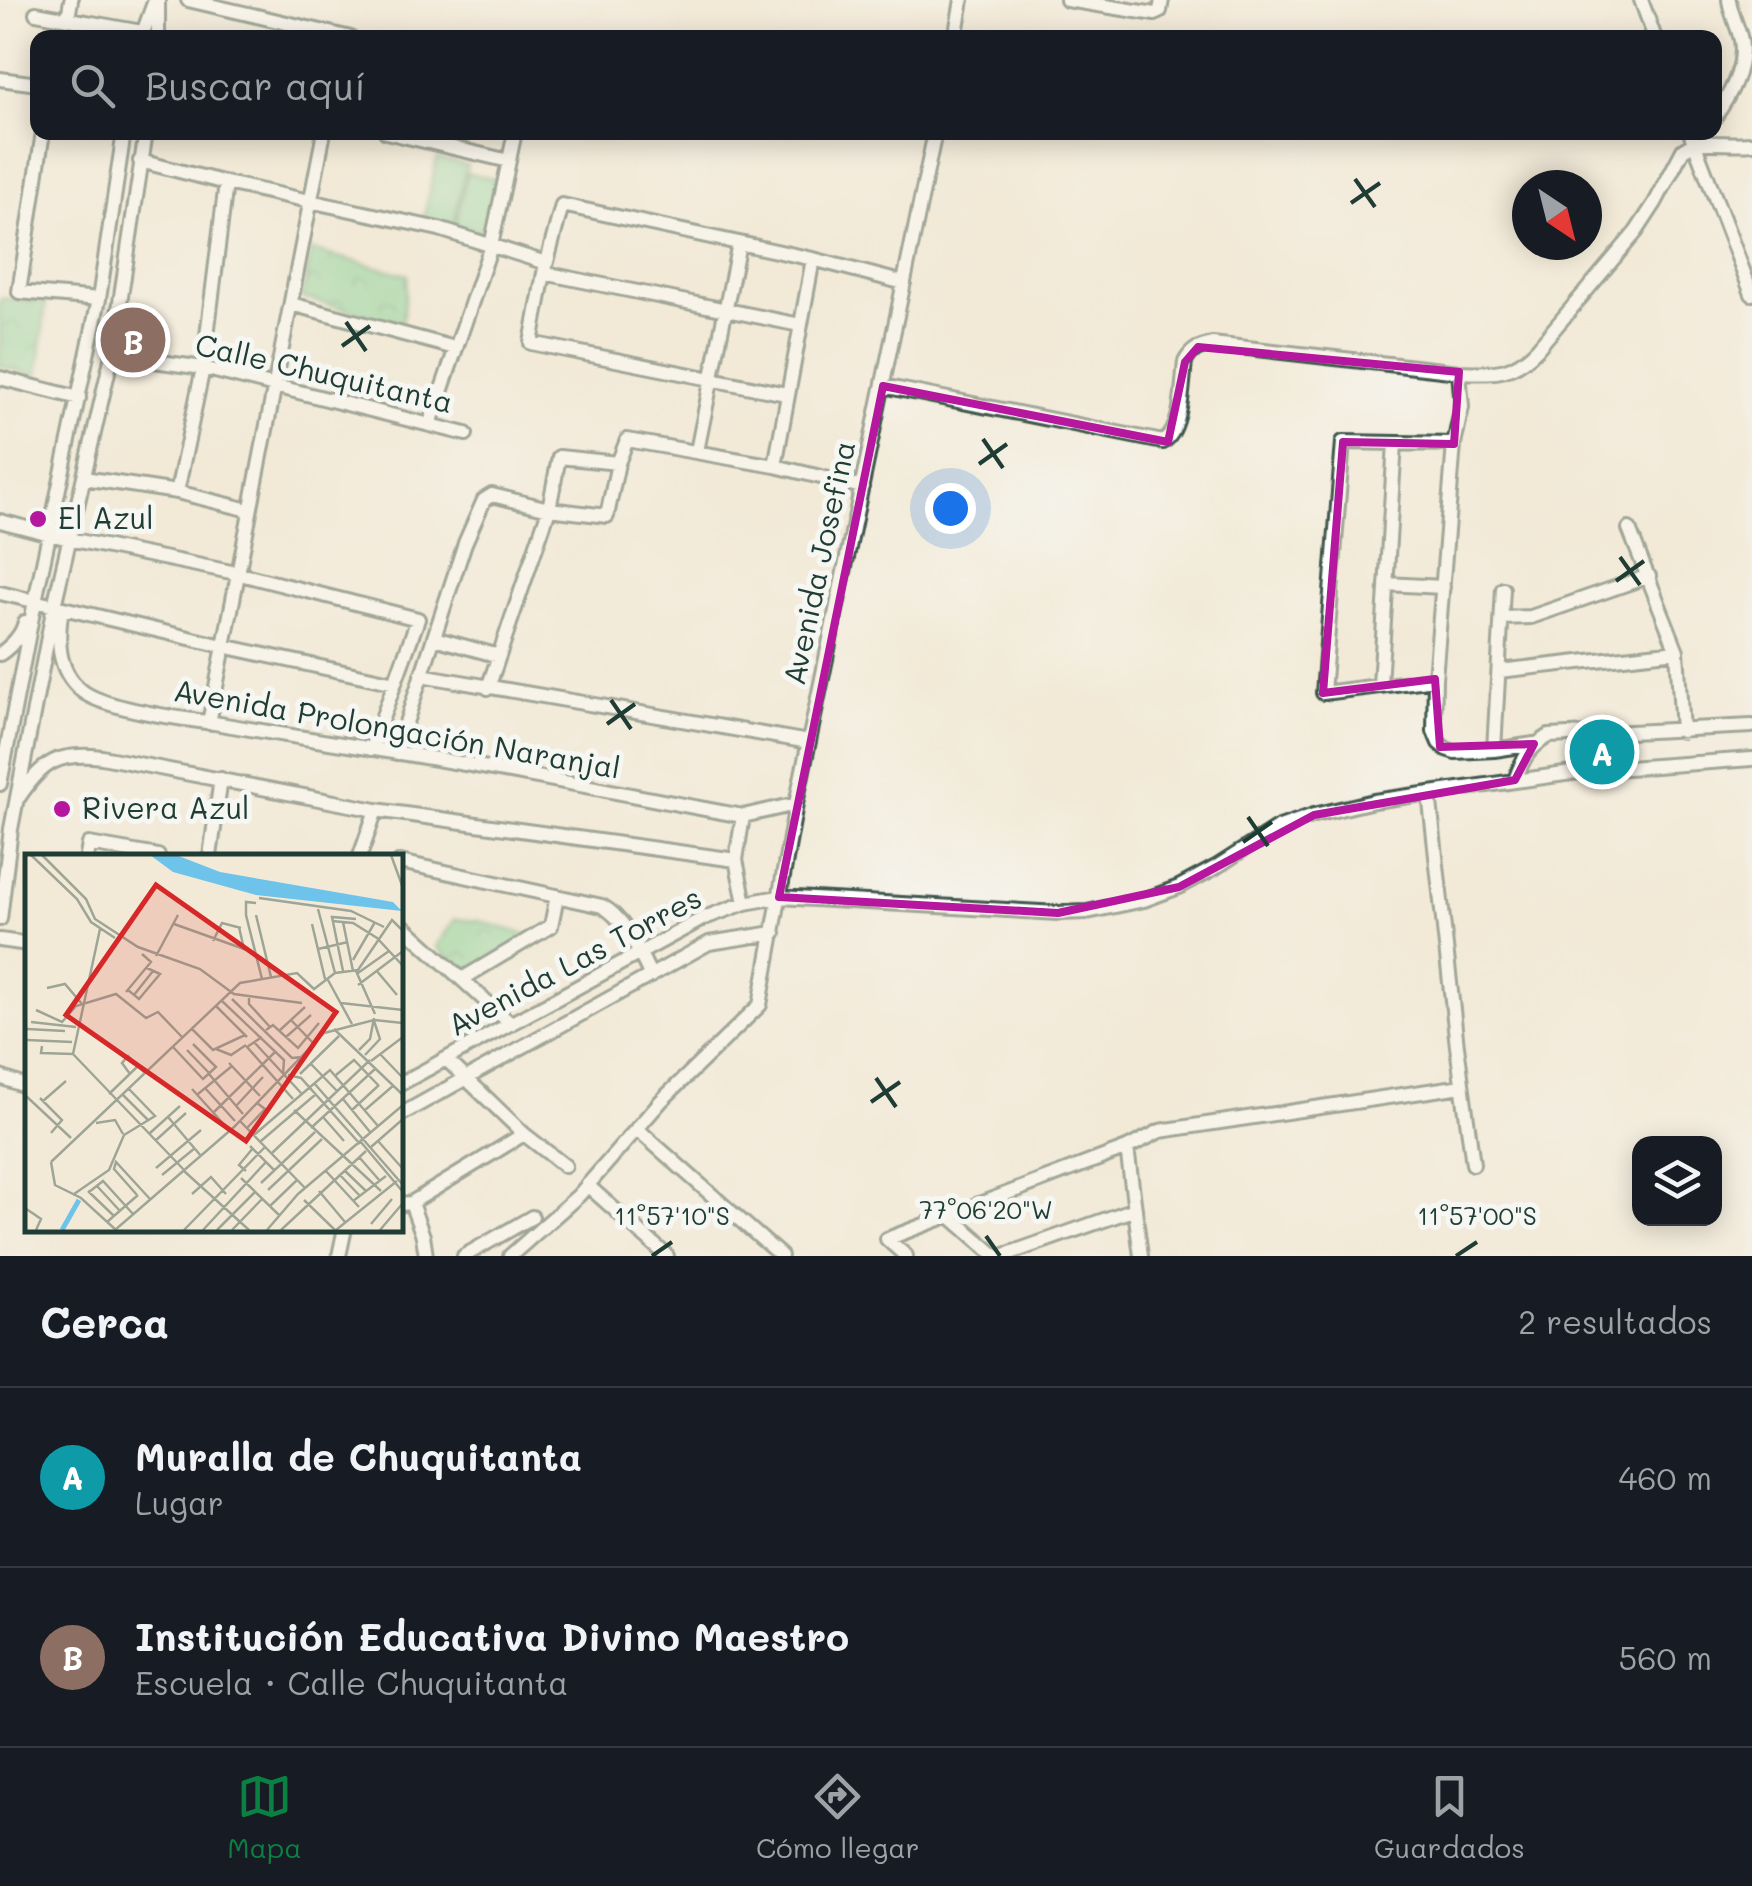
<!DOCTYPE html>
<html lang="es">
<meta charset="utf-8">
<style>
:root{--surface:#171b24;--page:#20242c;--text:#f1f3f6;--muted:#9ea1a6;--line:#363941;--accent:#0b8043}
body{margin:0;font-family:Mali,sans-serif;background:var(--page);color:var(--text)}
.controls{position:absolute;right:30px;bottom:30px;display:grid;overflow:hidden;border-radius:20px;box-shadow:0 5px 25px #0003}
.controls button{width:90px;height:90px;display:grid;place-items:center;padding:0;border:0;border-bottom:2px solid var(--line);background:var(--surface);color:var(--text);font:50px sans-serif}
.compass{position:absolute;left:1512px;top:170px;width:90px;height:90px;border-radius:50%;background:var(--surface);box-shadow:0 5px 25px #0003;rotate:145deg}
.you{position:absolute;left:950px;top:508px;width:35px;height:35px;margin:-25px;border:8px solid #fff;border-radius:50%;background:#1a73e8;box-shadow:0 0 0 15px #1a73e833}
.badge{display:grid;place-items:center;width:65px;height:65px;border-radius:50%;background:var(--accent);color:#fff;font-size:32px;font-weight:700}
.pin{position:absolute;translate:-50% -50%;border:5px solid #fff;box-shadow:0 2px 10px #0006}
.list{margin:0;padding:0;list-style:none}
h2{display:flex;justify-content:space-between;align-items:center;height:130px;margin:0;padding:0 40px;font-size:42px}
h2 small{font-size:32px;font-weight:400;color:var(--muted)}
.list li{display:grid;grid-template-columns:65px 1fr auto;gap:30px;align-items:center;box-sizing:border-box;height:180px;padding:0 40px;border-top:2px solid var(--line)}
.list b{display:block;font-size:38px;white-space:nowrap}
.list p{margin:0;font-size:32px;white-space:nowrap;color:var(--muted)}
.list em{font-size:32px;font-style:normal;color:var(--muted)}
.icon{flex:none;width:55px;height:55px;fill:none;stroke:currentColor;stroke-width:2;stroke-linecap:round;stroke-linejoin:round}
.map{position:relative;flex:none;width:1752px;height:1256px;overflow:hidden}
.search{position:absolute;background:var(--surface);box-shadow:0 5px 25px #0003;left:30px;right:30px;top:30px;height:110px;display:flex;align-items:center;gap:25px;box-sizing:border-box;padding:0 35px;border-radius:20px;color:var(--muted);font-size:38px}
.sheet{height:490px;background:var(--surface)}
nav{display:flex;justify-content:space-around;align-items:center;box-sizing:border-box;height:140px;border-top:2px solid var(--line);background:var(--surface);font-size:28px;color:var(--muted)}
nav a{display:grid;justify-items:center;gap:5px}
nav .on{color:var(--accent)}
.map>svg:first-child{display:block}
.park{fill:url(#park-crowns);stroke:#4e8662;stroke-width:2.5}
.pitch{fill:#7dd091;stroke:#4e8662;stroke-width:2.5}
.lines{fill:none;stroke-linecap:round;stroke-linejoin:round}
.minor-casing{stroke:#3f574c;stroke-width:18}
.minor{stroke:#fff;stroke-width:12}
.marked{fill:none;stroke:#b5179e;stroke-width:8;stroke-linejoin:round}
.ticks{fill:none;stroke:#1f3d34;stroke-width:4}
.poi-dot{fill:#b5179e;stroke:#f6f6f2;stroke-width:4}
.labels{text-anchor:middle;stroke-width:10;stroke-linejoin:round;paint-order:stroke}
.street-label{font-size:30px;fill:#1f3d34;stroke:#f6f6f2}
.poi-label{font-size:30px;fill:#1f3d34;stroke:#f6f6f2;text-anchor:start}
.inset-river{fill:none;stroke:#6ec3eb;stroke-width:5}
.inset-road{fill:none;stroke:#9ea596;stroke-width:2.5}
.view{fill:#d62828;fill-opacity:0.15;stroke:#d62828;stroke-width:5}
.inset-edge{fill:none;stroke:#1f3d34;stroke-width:5}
.ticks-label{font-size:25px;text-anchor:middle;fill:#1f3d34;stroke:#f6f6f2;stroke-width:10;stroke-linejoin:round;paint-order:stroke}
</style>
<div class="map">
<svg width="1752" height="1256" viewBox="0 0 1752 1256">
<defs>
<pattern id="park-crowns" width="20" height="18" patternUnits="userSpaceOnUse" patternTransform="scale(2.5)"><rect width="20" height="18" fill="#7dd091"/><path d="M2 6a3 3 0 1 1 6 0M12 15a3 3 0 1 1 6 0" fill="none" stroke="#6a7"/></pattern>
</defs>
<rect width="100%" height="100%" fill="#f6f6f2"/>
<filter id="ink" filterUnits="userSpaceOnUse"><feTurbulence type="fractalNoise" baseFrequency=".01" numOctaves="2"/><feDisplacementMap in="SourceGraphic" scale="20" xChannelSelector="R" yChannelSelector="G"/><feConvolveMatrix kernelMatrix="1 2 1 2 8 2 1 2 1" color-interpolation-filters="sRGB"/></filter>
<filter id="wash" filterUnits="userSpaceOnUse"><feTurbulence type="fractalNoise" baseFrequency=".0048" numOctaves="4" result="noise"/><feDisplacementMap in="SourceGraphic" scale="40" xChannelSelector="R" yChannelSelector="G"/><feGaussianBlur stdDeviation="2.25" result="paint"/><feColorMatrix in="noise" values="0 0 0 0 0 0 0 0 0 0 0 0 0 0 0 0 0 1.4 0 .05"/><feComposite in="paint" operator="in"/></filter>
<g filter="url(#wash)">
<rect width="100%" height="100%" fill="#f2ead7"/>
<path class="park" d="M311,250L408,275L402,324L302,298Z
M0,298L46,302L38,376L0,366Z
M455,919L480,921L531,936L464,974L436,946Z"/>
<path class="pitch" d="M437,158L467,165L453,226L423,220Z
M467,173L496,179L484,233L455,227Z"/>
</g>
<g filter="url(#ink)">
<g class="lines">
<g class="minor-casing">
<path id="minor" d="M188,0L351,38
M1067,0L1155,14L1160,11L1162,0
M1641,0L1655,38
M36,13L142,32
M68,18L71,0
M141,38L155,0
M158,38V0
M955,38L962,0
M0,79L38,84
M1714,118C1729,97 1746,66 1741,40C1738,27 1731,14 1729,0
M43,132L19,292L99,299
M386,132L509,161
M1690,132L1752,294
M1693,144C1713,141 1732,145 1752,143
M140,161L226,183L439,229L546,263
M544,273L800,325
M291,304L455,348
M112,355L203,368L466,434
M1459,372L1462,407L1454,444L1435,679L1434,731L1439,743L1446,749L1455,752L1494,750L1534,744
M0,378L79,398
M883,386L1163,442C1183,430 1182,384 1185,362C1192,349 1199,347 1212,344L1459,372C1494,373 1511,376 1537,349L1636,232L1655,203L1683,150L1693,144L1704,132
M786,394L531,343L544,273L562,205L813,259L904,283
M430,424L491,246L515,132
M697,451L739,243
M775,466L813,259
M84,478L177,492L249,510
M177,492L203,368L226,183
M0,521L69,539L236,573L418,619L371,749
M1629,529L1677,651L1682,731
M1386,584L1443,587
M0,593L223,646L395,683
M62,608C57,638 56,670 82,691C104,709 183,719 214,723C273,733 333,743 393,752C510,770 627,795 743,816L796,804
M1502,618L1531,617L1649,576
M434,638L499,656
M0,654C11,646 22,636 25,622
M1499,671L1677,651
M421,675L809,742
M1435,679L1323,693L1343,442L1454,444
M1380,685L1395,443
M488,688L549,509L607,516L618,463L627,440L775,466L862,487
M209,723L324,132
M1494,750L1503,589
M396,753L465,543L484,500L492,495L549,509L559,457L618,463
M1515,780C1523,758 1528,748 1549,736L1752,726
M0,784L35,601L99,299L124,132
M1429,793L1457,1046L1473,1164
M19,797C43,761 59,752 102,757L376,810L736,860
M743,816L736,860L745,903
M87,856L89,844L158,856
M210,856L221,779
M360,856L376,810
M400,862L602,906C627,920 638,951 651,976
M0,919L11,829L54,606L112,355L146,132
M400,923L511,1024
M0,940L28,944
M462,979L551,926L557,896
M447,1060L524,1134L565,1166
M0,1077L28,1087
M400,1084L704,918L745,903L779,897L1058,913L1087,912L1144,900L1179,887L1216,867L1277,828L1314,815L1374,801L1586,771L1752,759
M400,1115L709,943L774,933
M637,1129L781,1256
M1127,1148L1141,1256
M587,1185L667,1256
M411,1203L423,1236L426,1256
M400,1204L411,1203L524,1134
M950,1216L996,1256
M339,1256L345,1228
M464,1256L532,1217
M510,1256L579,1195L661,1101L760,1005L796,804L935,132
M906,1256L887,1239L1127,1148L1160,1131L1462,1086
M1002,1256L1135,1209"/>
</g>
<use href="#minor" class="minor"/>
</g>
</g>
<path d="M0 0H1752V1256H0ZM1198,347L1459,372L1454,444L1343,442L1323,693L1435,679L1440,747L1534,744L1515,780L1314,815L1179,887L1058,913L779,897L883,386L1168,442L1185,362Z" fill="#f2ead7" fill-opacity=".55" fill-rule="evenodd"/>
<path class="marked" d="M1198,347L1459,372L1454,444L1343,442L1323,693L1435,679L1440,747L1534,744L1515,780L1314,815L1179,887L1058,913L779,897L883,386L1168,442L1185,362Z"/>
<path class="ticks" d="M1355,179L1375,207M1351,203L1380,183M346,322L366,351M342,346L370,326M983,439L1003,468M979,464L1007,444M1620,557L1640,585M1616,581L1644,561M611,700L631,729M607,724L635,704M1248,817L1268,846M1243,842L1272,822M876,1078L896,1107M871,1102L900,1082M986,1236L1000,1256M652,1256L672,1242M1456,1256L1477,1242"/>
<g class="poi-dot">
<circle cx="38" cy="519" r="10"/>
<circle cx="62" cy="809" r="10"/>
</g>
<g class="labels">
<g class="street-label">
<text transform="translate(324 374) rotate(13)" y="10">Calle Chuquitanta</text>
<text transform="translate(820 563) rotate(-78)" y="10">Avenida Josefina</text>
<text transform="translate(397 730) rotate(10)" y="10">Avenida Prolongación Naranjal</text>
<text transform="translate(575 962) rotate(-28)" y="10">Avenida Las Torres</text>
</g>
<g class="poi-label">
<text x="58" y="529">El Azul</text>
<text x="82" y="819">Rivera Azul</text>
</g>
</g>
<g transform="translate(25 854)">
<rect width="378" height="378" fill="#f2ead7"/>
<path d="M125,1H151L195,18L368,48L377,57L231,41L148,18Z" fill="#6ec3eb"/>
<path class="inset-river" d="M37,376L54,346"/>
<path class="inset-road" d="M6,1L52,45L66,68L90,84M17,1L61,45L70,65L113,93L175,115L209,140L277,149M366,1L378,34M234,44L326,57L359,73M231,49L221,48V61L237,125M293,55L310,119M231,61L246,123M307,67L328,69L352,84L378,112M318,68L328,117M149,70L219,95L214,73M287,70L300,125M188,87L197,69L216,74M293,95L323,88M131,102L153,61M328,106L350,68M351,116L372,141M318,117L307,63L331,65M331,117L350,160M333,119L364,97M303,126L327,170M333,131L378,97M22,134L40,130L57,150M103,136L114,145L135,120L122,114M101,138L126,108L117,100M109,141L128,117M224,141V150L245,173M207,145L267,204L277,203M197,147L259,206L258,220M316,149L378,156M191,152L222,183M11,156L37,168L51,152L91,140L121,164L133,158L157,183M266,166L289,190M6,168L51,173M2,175L40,177M167,175L188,196L220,181M309,175L378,241M241,176L248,171L273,194L294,169M254,177L280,153M299,179L349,166L378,169M237,183L222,193L268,245M261,183L286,161M2,186L47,188M229,188L276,239M17,192L16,199L48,200M148,193L178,225L191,213L168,190M191,195L206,201L221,191M162,196L185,220M334,196L345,185L349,164M48,200L160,317M48,200L75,75M355,200L378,224M340,201L355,185L349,167M346,207L378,183M204,209L235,242M286,210L312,237M105,220L97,209L103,202L120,219M184,220L218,260M275,220L314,182M263,221L276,224L335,290M311,221L329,206L354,232M289,229L378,331M180,234L210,267M167,235L204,276M84,240L113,212M173,240L207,212M0,241L46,284M98,241L123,266M15,244L37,266L26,279M318,245L345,278M18,247L41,227M211,252L238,223M269,256L356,337M327,256L354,231M340,256L369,231M188,259L251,197M143,263L176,302M298,263L319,287M215,267L280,334M71,269L90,266L98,280M222,274L240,255L232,249M286,274L351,214M125,279L155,252M229,281L305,216L353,272M130,287L161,259M236,287L291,240M335,287L378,338M353,287L378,315M225,292L249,316M346,293L378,265M247,299L345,206M334,303L355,327M26,308L215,129L272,119L289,135L310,119L333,116L367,66L378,77M26,308L30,331L56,344L91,376M131,314L176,276M300,316L334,353M319,316L341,337M159,317L224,376M221,317L214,311L228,294M314,320L335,342M137,321L170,294M216,324L254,361M236,329L290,278M72,332L95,357M243,336L297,285M63,337L89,362M294,337L320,368M64,338L78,327L108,360M49,340L84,316L99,281L130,262L104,235M167,340L186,323L201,340M112,341L89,315L91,308L125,345M279,346L310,376M328,347L361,322M245,352L272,326M0,354L16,365L11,376M82,368L113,341M346,370L367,345M90,376L209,273L300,178M159,376L240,293M178,376L241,308M192,376L230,338M207,376L237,345M242,376L273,340L378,251M256,376L341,297M311,376L372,327M355,376L378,349"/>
<path class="view" d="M131,31L311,158L221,287L41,161Z"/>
<rect width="378" height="378" class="inset-edge"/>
</g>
<g class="ticks-label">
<text x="986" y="1219">77°06'20"W</text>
<text x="672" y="1225">11°57'10"S</text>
<text x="1477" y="1225">11°57'00"S</text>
</g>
</svg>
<div class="controls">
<button><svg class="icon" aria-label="layers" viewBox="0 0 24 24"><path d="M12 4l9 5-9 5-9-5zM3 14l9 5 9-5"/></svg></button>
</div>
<svg class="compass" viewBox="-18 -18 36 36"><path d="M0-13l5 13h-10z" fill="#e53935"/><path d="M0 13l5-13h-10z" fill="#9ea1a6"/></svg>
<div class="you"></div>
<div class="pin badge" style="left:1602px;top:752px;background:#0f9aa8">A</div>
<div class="pin badge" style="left:133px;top:340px;background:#8d6e63">B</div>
<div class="search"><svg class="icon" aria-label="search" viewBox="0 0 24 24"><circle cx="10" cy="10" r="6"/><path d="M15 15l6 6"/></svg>Buscar aquí</div>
</div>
<section class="sheet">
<h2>Cerca<small>2 resultados</small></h2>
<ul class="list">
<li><span class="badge" style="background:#0f9aa8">A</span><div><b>Muralla de Chuquitanta</b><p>Lugar</p></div><em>460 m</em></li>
<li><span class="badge" style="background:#8d6e63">B</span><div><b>Institución Educativa Divino Maestro</b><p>Escuela · Calle Chuquitanta</p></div><em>560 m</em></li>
</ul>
</section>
<nav>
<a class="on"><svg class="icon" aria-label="map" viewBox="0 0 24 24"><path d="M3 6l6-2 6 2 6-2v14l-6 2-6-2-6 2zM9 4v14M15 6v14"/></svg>Mapa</a>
<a><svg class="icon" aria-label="directions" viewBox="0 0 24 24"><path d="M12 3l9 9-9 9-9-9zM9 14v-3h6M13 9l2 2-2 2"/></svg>Cómo llegar</a>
<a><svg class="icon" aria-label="saved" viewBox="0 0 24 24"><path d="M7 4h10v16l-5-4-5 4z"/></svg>Guardados</a>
</nav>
